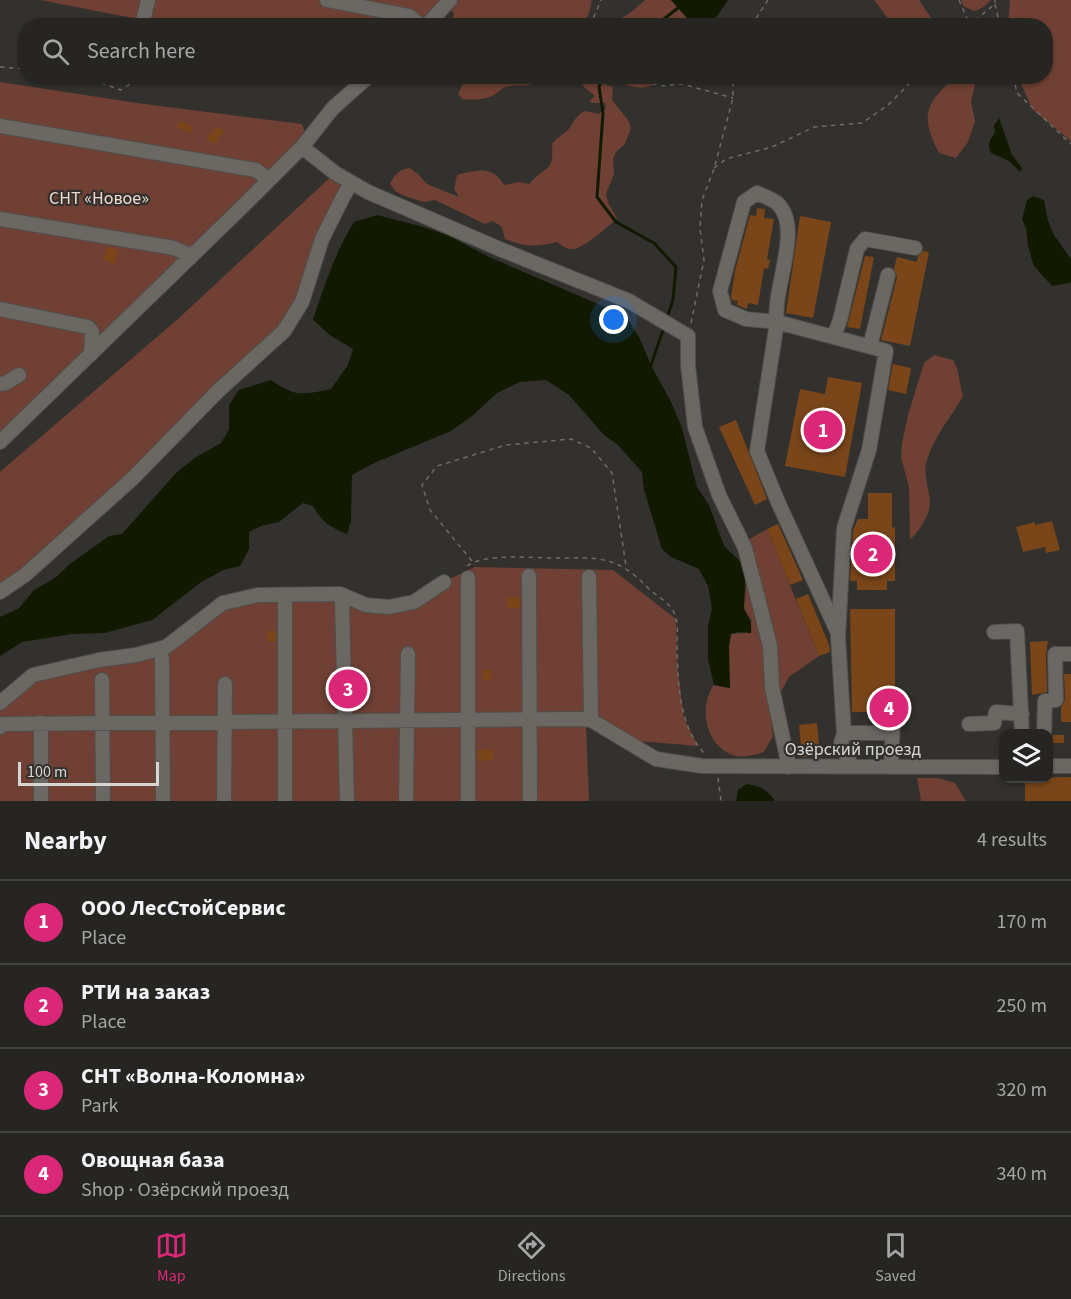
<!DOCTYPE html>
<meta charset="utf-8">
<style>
:root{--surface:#262522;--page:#32312f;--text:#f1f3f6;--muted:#a4a5a5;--line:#424240;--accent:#db2777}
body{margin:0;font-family:"Source Sans 3",sans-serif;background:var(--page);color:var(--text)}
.controls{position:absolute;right:18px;bottom:18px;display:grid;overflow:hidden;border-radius:12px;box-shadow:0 2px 4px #0004}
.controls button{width:54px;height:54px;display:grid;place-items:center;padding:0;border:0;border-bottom:2px solid var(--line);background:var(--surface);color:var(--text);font:30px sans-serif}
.scale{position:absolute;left:18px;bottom:15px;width:141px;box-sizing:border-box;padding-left:6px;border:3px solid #d6d5d2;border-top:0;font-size:16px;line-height:21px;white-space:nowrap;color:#d6d5d2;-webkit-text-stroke:4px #33312d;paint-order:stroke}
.you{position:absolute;left:614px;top:320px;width:21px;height:21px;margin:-15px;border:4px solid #fff;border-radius:50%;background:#1a73e8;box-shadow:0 0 0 9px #1a73e833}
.badge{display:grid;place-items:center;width:39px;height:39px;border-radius:50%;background:var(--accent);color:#fff;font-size:20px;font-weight:700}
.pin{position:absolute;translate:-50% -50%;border:3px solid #fff;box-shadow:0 2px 6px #0006}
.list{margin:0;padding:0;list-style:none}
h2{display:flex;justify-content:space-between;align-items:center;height:78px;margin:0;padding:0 24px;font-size:26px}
h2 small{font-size:20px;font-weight:400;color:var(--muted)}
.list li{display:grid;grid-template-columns:39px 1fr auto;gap:18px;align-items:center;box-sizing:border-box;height:84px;padding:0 24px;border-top:2px solid var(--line)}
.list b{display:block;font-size:22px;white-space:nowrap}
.list p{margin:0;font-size:20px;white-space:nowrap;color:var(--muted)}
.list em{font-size:20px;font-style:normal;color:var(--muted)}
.icon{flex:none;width:33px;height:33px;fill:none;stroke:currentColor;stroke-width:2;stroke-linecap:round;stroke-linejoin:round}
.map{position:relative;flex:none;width:1071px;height:801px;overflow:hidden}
.search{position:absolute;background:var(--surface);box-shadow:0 2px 4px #0004;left:18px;right:18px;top:18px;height:66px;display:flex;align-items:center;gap:15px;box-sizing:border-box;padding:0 21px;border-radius:24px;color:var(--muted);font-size:22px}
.sheet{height:414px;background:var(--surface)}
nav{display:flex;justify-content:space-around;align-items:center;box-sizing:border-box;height:84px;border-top:2px solid var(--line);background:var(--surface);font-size:16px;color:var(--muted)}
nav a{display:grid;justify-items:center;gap:3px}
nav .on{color:var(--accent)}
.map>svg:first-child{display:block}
.green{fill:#6f4033}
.water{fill:#121901}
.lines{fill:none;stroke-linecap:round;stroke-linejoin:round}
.stream{stroke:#121901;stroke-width:3}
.building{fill:#7a4619}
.minor-casing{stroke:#4f4e4a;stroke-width:16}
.path{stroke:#6e6c68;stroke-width:1.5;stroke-dasharray:4.5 4.5;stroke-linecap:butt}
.minor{stroke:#6b6863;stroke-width:14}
.labels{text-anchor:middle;stroke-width:4.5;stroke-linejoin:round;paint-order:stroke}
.park-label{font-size:18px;fill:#f0d8d1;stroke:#33312d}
.street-label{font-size:18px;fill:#d6d5d2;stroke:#33312d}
</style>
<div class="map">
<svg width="1071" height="801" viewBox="0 0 1071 801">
<rect width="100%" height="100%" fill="#33312d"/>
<path class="green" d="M40,0H444L421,26L169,25Z
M458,0H592L590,10L584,25L450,26L454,14L450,8L452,3Z
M645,0H671L694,25L597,26C603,19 607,21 615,20C626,18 637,7 645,0Z
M874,0H919L936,25H893Z
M961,0H991L982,8L974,11L963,6Z
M1010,0H1071V141L1033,110L1018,77L1046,76V26L1008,25Z
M561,76L563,78L559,82C543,73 543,81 529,85C521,87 514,84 506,87C501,88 499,92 494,95C485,100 472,100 462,99L458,94L464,82L482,76Z
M613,76H664V77C647,94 631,88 612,78Z
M584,77L613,87L612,100L628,120L631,128L625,144L616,152L613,159L614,174L606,194L608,203L617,218C611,225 582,249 574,249C567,250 562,246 557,242C538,247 524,247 505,239L502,227L493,221L485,224L435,200L424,202L407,197L396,192L390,184C396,173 398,170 410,168L418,174L427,184L459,197L454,189L457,175C476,170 493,165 504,185L519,182L529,184C546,165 554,173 552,144C556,138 563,135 568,130C574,122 576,115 585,111L599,114L606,108L605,103H591L590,100L595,96L582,85Z
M948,77H970L975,84L971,102L975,121L968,142L956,158L939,153C924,123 921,107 948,84Z
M0,82L137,103L302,124L305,132L299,141L87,350L0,432Z
M335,173L351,183L284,331L0,592V472L179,318Z
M934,355L953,360C960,371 959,383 963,396C951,417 936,434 928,457C922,472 928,484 930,499C931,514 920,530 910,540L909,487L901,458L902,443L908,415L924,363Z
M767,529L819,656L789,677L770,712L773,736L764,752C756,754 744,758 736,756C707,749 697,709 714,685L729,688V646L731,634L745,633L752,621L744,608L746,589L745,566L738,546Z
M475,567L613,570L676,619L677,664L684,719L698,746L638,741L586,723L589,801H0V703L33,675L166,647L223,603L340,594L389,607Z
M917,778H938L955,783L966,801H921Z"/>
<path class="water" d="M671,0H728C717,16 714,26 694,26Z
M999,118L1012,155L1022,168L1020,172L1009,161L991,153C987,144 990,140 995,132L994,126Z
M1033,196L1044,200L1048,221L1054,235L1071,259V282L1069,283L1052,286L1034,266L1028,246L1026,228L1022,219L1027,200Z
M377,215L420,226L447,235L489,257L621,314L629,321L639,337L651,365L671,402L681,425L697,487L709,505L724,546L745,566C746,580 744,592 744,606C744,617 753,616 751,633L738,632L731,634L729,646L730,688L714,685L708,659V626L712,609L708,586L699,569L671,557L662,549L644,490L642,472L618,445L604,435L569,395L546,380L520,382L497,393L472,416L451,431L374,463L352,475L351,522L347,534C331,528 321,521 313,506L303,503L279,522L261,526L249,532V549L240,566L223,570L200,583L152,620L105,633L72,634L22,642L0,656V617L19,608L34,590L55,578L70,564L109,536L122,534L176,473L196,457L221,443L229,429V405L239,390L271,380C294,397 304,395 331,389L348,365L353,349L331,336L313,320C324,286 335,253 354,222Z
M746,784C760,786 767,789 775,801H736L738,790Z"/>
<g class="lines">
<path class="stream" d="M655,26L678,8
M603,76L599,87L603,113L597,197L616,222L654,243L676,267L673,300L667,318
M651,365L664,327"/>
</g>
<path class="building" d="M179,121L193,126L191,133L177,128Z
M218,127L224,131L215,145L206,138Z
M757,208L765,209L764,218L774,219L767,259L770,260L768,269L764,268L758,305L748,303L747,309L737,305L738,301L732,300L731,296L735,271L750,215L756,216Z
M800,216L831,222L813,318L786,313Z
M107,247L119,251L114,264L103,260Z
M923,251L929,252L910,346L881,340L897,277L894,269L897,257L917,262L918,256Z
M865,256L874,257L860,329L847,327Z
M893,364L911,368L906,394L888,390Z
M828,377L862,383L845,477L785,466L800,389L825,394Z
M736,420L767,499L755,505L719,427Z
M868,493H892V528L895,527V581H887V590H857V581H850L853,530L858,519H868Z
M1052,521L1060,550L1046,553L1045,547L1023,552L1016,527L1035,522V525Z
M778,524L803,580L790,585L767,529Z
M808,594L829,645L830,652L819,656L796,599Z
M507,597H520V608H507Z
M850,609H895V712H852Z
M267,631H275L276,642H268Z
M1048,641L1046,654L1047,692L1032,695L1030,642Z
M483,669L492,670L491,681L482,679Z
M1064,674H1071V722H1061V708L1065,700Z
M817,723L820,757H802L799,725Z
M1053,735H1064V743H1050Z
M477,750H494V760L478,761Z
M1071,777V801H1025V778Z"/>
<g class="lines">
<g class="minor-casing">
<path id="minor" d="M327,0L409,16L421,26
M143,21L148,0
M426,26L450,0
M0,126L256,170L269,180
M302,147L335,173L368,192L502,250L629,301L688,336V365L695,427L719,495L745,548L770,646L772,687L789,767
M0,219L174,248L185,253L190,258
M0,309L88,327L92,332L91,354
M834,336L840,320L857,249L865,239L915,248
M870,346L888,275
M0,384L6,383L19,375
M0,442L244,205L302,147L333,108L369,76
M529,576L530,801
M589,577L591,720
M468,578V801
M0,592L25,575L133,478L218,391L284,331L302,302L322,239L343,197L351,183
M340,594L342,601L347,801
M994,632L1017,631L1022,734
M838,633L778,502L757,451L777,322L746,319L725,310L720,291L744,202L757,193C763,196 773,199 778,204C803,229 772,289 777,322L886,351L869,450L844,528L838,637L844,733
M162,658L163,801
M102,680L103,801
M0,703L33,675L99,660L136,655L166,647L223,603L258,595L340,594L366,605L389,607L414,602L444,582
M969,724L994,723L996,712L1022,714
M0,727L3,724L580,719L591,720L656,759L702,766L1004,767
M1044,734L1045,701L1056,700L1055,654H1071
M1048,766H1071
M852,767L841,743L844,733H892
M891,767L893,721
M41,801V723
M224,801L225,684
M285,801V604
M406,801L408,654"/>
</g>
<path class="path" d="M959,0L969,23
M995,4L1000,26
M590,26L601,0
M751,26L768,0
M968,26L995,4V0
M0,67L26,69
M75,76L92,80L121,90L130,84L132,76
M617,76L664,86L682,84L733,98
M1013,76L1017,93L1071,144
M714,168L726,159L772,147L814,127L862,123L888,105L917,76
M691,323L704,260L700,228L702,200L714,169L733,98V76
M472,561L430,510L422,485L437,466L506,445L571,439L591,448L612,473L626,566
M467,566C485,553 530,558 553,558C597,558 616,554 648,588C656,596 666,600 672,609C679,619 677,634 677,645C678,682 678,724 704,753
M718,778L721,801"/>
<use href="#minor" class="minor"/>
</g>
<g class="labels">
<g class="park-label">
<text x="99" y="204">СНТ «Новое»</text>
</g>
<g class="street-label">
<text x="853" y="755">Озёрский проезд</text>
</g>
</g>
</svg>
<div class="controls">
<button><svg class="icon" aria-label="layers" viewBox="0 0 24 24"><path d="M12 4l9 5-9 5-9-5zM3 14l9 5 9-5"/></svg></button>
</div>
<div class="scale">100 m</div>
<div class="you"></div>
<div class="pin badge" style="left:823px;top:430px">1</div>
<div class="pin badge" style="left:873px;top:554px">2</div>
<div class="pin badge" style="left:348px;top:689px">3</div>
<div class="pin badge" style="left:889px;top:708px">4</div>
<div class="search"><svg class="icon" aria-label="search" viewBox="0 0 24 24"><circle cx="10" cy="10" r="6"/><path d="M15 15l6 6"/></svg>Search here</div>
</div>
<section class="sheet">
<h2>Nearby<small>4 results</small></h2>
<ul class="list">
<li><span class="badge">1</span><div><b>ООО ЛесСтойСервис</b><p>Place</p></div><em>170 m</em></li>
<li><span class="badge">2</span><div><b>РТИ на заказ</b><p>Place</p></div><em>250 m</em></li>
<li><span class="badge">3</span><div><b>СНТ «Волна-Коломна»</b><p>Park</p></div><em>320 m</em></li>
<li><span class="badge">4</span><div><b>Овощная база</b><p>Shop · Озёрский проезд</p></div><em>340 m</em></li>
</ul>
</section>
<nav>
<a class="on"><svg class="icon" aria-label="map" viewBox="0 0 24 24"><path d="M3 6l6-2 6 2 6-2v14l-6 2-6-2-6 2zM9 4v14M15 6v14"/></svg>Map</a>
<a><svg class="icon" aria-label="directions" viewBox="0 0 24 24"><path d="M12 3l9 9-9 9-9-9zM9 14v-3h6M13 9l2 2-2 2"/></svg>Directions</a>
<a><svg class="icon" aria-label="saved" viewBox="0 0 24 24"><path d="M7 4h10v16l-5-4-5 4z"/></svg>Saved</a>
</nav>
